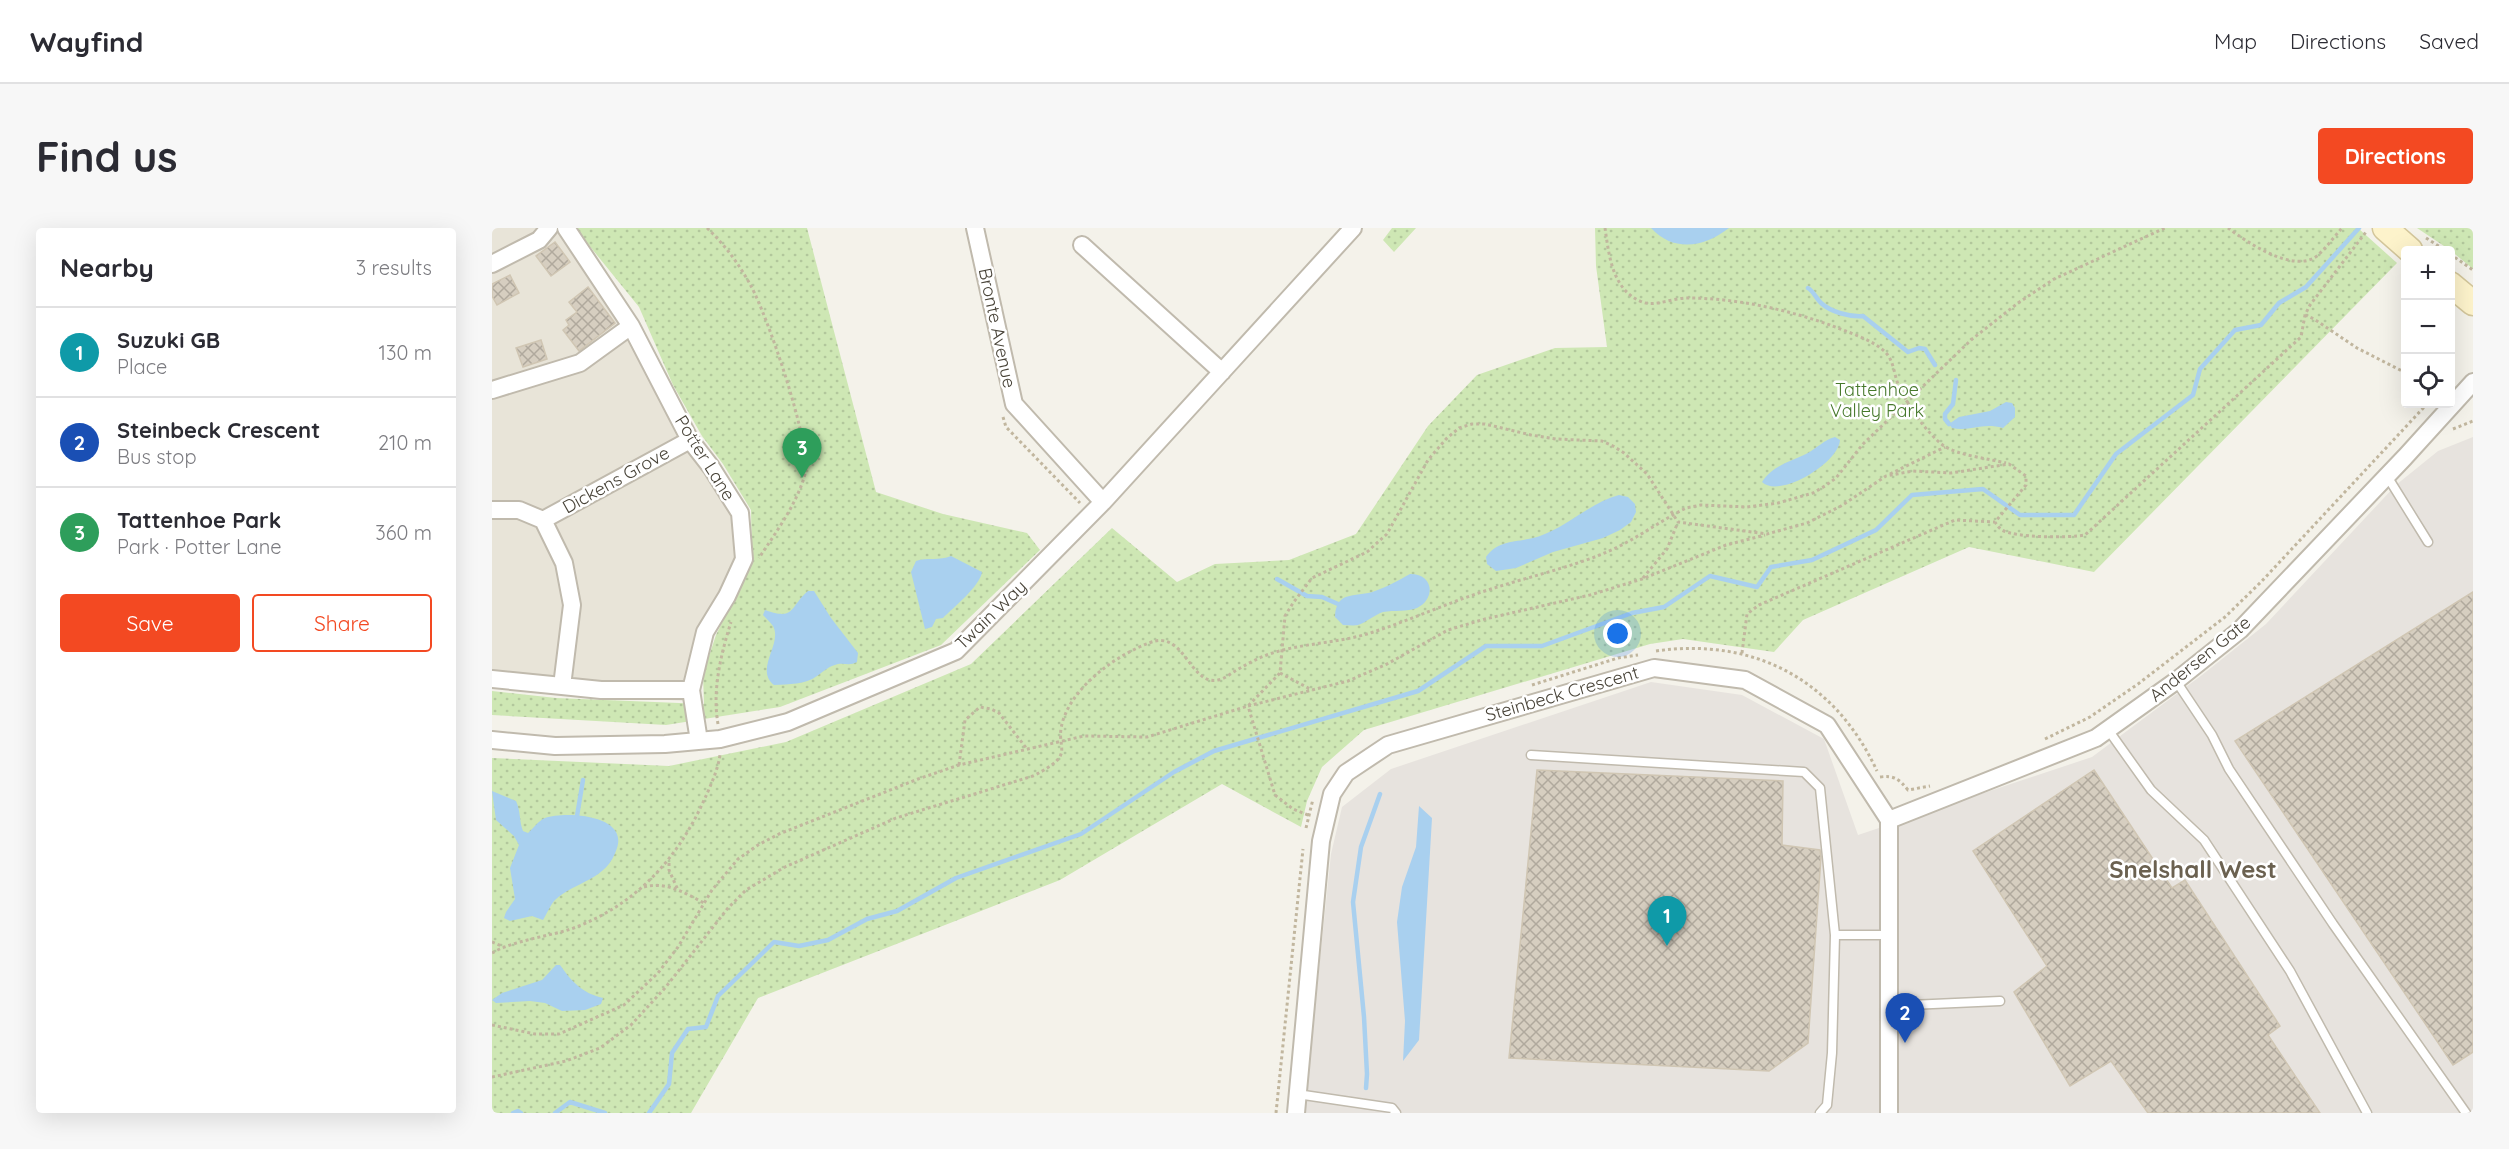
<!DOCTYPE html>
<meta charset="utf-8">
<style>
:root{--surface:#fff;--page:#f7f7f7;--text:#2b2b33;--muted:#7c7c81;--line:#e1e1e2;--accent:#f34922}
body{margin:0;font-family:Quicksand,sans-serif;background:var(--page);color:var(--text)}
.controls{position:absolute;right:18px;top:18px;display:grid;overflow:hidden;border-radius:6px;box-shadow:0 6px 24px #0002}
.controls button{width:54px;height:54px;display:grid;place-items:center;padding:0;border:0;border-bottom:2px solid var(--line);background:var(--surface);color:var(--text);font:30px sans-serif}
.you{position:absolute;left:1126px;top:406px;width:21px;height:21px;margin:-15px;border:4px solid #fff;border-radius:50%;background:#1a73e8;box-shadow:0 0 0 9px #1a73e833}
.badge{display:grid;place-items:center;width:39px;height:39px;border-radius:50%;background:var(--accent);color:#fff;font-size:20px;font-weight:700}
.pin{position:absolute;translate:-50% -50px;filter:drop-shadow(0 2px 3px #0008)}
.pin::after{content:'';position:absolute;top:32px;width:21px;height:18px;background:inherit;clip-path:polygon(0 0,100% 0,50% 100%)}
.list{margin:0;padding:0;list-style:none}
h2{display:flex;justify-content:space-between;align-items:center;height:78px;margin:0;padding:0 24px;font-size:26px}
h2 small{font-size:20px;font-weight:400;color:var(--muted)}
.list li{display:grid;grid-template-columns:39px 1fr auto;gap:18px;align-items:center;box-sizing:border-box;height:90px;padding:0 24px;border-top:2px solid var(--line)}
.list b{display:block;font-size:22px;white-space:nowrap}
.list p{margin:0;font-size:20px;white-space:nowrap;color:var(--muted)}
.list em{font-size:20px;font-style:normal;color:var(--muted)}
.actions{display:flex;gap:12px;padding:18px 24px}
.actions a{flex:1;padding:14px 0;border:2px solid var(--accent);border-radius:6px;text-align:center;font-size:21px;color:var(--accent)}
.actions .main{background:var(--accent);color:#fff}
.icon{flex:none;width:33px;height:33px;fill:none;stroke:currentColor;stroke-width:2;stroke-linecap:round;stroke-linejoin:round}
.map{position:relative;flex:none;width:1981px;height:885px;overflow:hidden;border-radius:6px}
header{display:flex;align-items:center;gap:36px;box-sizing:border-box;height:84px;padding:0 30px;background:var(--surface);border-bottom:2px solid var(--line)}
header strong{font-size:28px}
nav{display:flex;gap:33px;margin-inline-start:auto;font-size:21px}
.intro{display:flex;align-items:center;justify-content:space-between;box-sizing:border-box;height:144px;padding:0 36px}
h1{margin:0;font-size:42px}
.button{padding:15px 27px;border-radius:6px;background:var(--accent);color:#fff;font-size:21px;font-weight:700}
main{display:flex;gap:36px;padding:0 36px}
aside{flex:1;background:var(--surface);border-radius:6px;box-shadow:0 6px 24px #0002}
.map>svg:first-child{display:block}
.residential{fill:#e8e4d8}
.industrial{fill:#e7e3de}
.park{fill:url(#park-dots)}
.water{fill:#a9d0ef}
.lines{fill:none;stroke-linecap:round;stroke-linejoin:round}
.stream{stroke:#a9d0ef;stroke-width:4.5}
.building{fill:url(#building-cross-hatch);stroke:#d0c6b3;stroke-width:1.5}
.lane-casing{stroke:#c0baad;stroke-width:11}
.street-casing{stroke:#c0baad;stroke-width:20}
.secondary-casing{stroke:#d3c69b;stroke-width:27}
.path{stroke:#c1b69e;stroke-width:3;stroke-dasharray:3 3;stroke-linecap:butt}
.lane{stroke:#fff;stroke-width:8}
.street{stroke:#fff;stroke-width:16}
.secondary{stroke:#fdf3cb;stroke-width:24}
.labels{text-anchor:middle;stroke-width:5;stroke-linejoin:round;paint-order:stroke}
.street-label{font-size:18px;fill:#484338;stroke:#fff}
.park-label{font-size:18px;fill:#47792c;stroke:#fff}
.district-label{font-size:24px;font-weight:bold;fill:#6b6150;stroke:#fff}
</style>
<header>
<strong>Wayfind</strong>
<nav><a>Map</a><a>Directions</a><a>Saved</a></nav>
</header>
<div class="intro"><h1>Find us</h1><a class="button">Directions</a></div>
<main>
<aside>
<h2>Nearby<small>3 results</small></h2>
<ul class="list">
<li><span class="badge" style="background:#0f9aa8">1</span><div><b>Suzuki GB</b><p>Place</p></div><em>130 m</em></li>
<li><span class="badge" style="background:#1a4fb4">2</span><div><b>Steinbeck Crescent</b><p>Bus stop</p></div><em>210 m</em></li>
<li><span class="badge" style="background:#2e9e5b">3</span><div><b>Tattenhoe Park</b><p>Park · Potter Lane</p></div><em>360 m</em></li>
</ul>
<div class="actions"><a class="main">Save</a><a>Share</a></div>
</aside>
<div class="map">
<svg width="1981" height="885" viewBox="0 0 1981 885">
<defs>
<pattern id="park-dots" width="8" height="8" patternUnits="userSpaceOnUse" patternTransform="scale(1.5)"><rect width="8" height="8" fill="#cee7b4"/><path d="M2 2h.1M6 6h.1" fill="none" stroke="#b2c79c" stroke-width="1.8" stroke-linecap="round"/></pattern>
<pattern id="building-cross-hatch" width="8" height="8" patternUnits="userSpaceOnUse" patternTransform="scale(1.5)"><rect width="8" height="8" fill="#d6cec0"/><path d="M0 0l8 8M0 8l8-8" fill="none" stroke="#b0a99d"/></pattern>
</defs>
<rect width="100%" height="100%" fill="#f4f2ea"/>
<path class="residential" d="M0,0H68L132,98L245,288L249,330L209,404L197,473L64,467L0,460Z"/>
<path class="industrial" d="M1981,209V885H812L839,626L850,579L899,541L1159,454L1250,467L1332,511L1366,607L1600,529L1710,447L1774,396L1904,257L1946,223Z"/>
<path class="park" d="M83,0H315L384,264L451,286L535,305L548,322L449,417L288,479L174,497L0,487V463L64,470L212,476L211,446L224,407L260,332L259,282L231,236L210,208L181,157L147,79Z
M900,0H924L902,24L891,12Z
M1103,0H1866L1905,35L1602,344L1477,319L1311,392L1282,424L1191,411L1158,416L872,502L830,539L815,573L809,599L730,556L568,652L266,770L199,885H0V530L177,538L294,514L479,436L620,300L685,354L723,336L797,332L864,306L936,198L985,147L1063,120L1115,119L1104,38Z
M1925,0H1981V41L1958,22Z"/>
<path class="water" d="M1159,0H1237C1213,19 1182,25 1159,0Z
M1514,174L1520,175L1523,180V189L1511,200C1489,194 1479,204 1460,200L1457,196L1467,189L1498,183Z
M1343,209L1348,212C1347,235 1287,271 1270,254C1281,237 1298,234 1314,226C1325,220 1332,212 1343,209Z
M1127,267L1136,269L1143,276L1144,284L1139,294L1128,302L1111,310L1061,324L1024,340L1004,343L995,336L994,329C1007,310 1029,315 1048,308C1076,298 1098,275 1127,267Z
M459,328L490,344C488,358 462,379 451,390L444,391L440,399L433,401L419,344L424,333C435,329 448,333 459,328Z
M918,346C943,346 943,372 925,380C915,384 902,382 891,384C882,387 875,394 866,397C862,398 856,397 851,397L843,389C844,361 865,370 883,363C895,359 907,352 918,346Z
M316,363H322L339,390L366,425L365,434C358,438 353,435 346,436C337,438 332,443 325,448C313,457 297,456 282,457C262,441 291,416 281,398C278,394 274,390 271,387L273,382C304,393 297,379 316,363Z
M0,563L24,573C29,584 27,593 31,603L36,605C41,601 47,592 53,590C74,583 136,587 125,620C115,653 83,653 63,672C58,677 55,686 51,692L40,688L18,693L12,690L14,684L23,671L18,640L27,617L22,608L4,592Z
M927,578L940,590L927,812L911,833L913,793L905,694L910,659L924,619Z
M64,737H68C80,754 90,765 111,770L109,776L93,782L70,783L53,775L38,773L4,775L0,772L10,765L50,752Z"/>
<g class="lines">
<path class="stream" d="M1316,60C1322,64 1324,70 1329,75C1339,84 1357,89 1371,88L1416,124L1427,120L1433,121L1443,137
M1457,196L1453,191V186L1461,176L1464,152
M785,351L815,368L830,369L846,376
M85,588L91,552
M874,860L875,846L872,789L861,674L869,619L888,566
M21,885L26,883L29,885
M63,885L78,874L113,885
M157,885L177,856L180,825L196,801L214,799L226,768L282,714L307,718L336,712L375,691L405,683L464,650L589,606L682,544L722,523L926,463L994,418H1050L1140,385L1172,379L1218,348L1265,359L1279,339L1320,332L1384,302L1420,267L1491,261L1528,287H1582L1624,226L1701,167L1708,141L1743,102L1769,97L1787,75L1814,59L1867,0"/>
</g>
<path class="building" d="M63,14L78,34L59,48L44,28Z
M18,47L27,65L5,77L0,68V56Z
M96,59L123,95L87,123L71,102L77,97L74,92L85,84L77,74Z
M49,112L55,131L31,139L24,120Z
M1981,364V824L1961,837L1743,513Z
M1045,542L1291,553L1290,617L1328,622L1329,629L1316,815L1277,843L1017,830Z
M1602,542L1680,660L1693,652L1788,798L1776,807L1828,885H1656L1619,833L1578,858L1522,764L1555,738L1481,623Z"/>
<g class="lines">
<g class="lane-casing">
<path id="lane" d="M1895,248L1936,314
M1684,453L1720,507L1737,541L1841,696L1974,885
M1617,503L1659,562L1712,612L1798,743L1875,885
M1039,527L1312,544L1328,560L1343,707L1340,825L1335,877L1328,885
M1343,707H1396
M1396,778L1508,773
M805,866L900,880L904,885"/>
</g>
<g class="street-casing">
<path id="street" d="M74,0L139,98L198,212L219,239L248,285L252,331L235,368L213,404L199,462L207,513
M483,0L522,176L611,274
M590,17L730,144
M0,36L47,12L57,0
M0,162L88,135L139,98
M0,282H27L51,292L72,335L80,377L70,458L109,462H199
M51,292L198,212
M0,451L70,458
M0,512L63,518L173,516L228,511L296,494L464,423L611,274L861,0
M1397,592L1604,510L1684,453L1748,402L1913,229L1981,154
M804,885L829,613L840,566L854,545L896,517L1162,440L1253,452L1335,497L1397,592V885"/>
</g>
<g class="secondary-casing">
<path id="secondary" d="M1893,0L1918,22
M1958,56L1981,75"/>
</g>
<path class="path" d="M215,0C233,17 247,36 259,58C275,87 320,217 313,246C305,276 284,304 267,330
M1113,0C1117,27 1120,62 1150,74C1163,79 1180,70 1195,70C1243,70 1293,81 1338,97C1355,104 1383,112 1395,126C1402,135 1402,146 1406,156C1414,175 1435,206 1452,218C1465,227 1498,231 1514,235
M1736,0C1755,14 1801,46 1825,28C1834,20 1842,9 1850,0
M1934,10L1953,22
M1958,26L1981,42
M1813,87L1822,91L1865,120L1914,145
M511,189L514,199L588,275
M1961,201L1981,193
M1398,246L1453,219
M1151,350L1175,321L1186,294
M1164,423C1262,409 1343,452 1385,543
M1250,425L1255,386L1267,377L1463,292L1503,294
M788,445L820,462
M1040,457L1126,430L1146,427
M226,496C220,462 229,426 239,394
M1553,511L1598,489L1646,456L1733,389L1769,354L1935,176
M467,537L473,492L488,479L499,481L507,485L535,521
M1388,549C1402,547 1407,551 1416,562L1438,558
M816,587L801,581L783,567L756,478L856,453L895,436L956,402L993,391L1098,367L1150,351L1234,317L1273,307
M814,600L821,571
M177,635V642L186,662
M152,659C174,653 193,665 212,675
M0,714L12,719
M0,725C23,712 54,709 79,701C143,678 186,631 213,570C219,557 226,541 228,527
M0,797L43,806H67L132,777L166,745L186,719L220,662L246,631L266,617L287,606L426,551L467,537L592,508L655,509L756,478L788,445L793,388L801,375L820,350L875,324L895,306L936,232L954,211L967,200L980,196H993L1039,207L1064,211L1110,213L1121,218L1132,225L1155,246L1186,294L1275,306L1315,295L1349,278L1394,248L1421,243L1459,245L1517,236L1534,248V257L1503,294C1505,297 1507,300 1510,302C1523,310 1577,310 1593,307L1809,109L1813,87L1818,77L1874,4
M0,849L74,833L108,820L139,797L173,760L236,680L254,662L293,639L404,590L541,548C590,523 558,522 573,487C586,455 625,427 657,415C693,400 697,458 726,452C733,451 739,445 745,442C760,433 774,426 791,422C819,415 848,414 875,406C917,393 957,374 999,361C1036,349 1080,339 1115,324C1143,312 1168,293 1194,280L1209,277L1255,279L1286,275L1321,265L1333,258L1344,250L1371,216L1479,112L1526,75L1562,51L1673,0
M784,885L811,621"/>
<use href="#lane" class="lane"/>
<use href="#street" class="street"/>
<use href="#secondary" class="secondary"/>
</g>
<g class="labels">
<g class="street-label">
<text transform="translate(505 100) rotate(78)" y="6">Bronte Avenue</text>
<text transform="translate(213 230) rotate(58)" y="6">Potter Lane</text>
<text transform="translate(124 252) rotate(-29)" y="6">Dickens Grove</text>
<text transform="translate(499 387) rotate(-44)" y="6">Twain Way</text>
<text transform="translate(1708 431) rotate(-39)" y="6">Andersen Gate</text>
<text transform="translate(1070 466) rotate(-16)" y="6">Steinbeck Crescent</text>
</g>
<g class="park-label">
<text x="1385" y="168">Tattenhoe<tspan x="1385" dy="21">Valley Park</tspan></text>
</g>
<g class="district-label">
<text x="1701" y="650">Snelshall West</text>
</g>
</g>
</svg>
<div class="controls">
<button>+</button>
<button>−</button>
<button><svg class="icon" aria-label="locate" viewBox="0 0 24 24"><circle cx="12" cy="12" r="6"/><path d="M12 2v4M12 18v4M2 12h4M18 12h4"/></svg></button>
</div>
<div class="you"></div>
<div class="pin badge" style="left:1175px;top:718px;background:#0f9aa8">1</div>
<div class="pin badge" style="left:1413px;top:815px;background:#1a4fb4">2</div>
<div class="pin badge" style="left:310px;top:250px;background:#2e9e5b">3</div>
</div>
</main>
